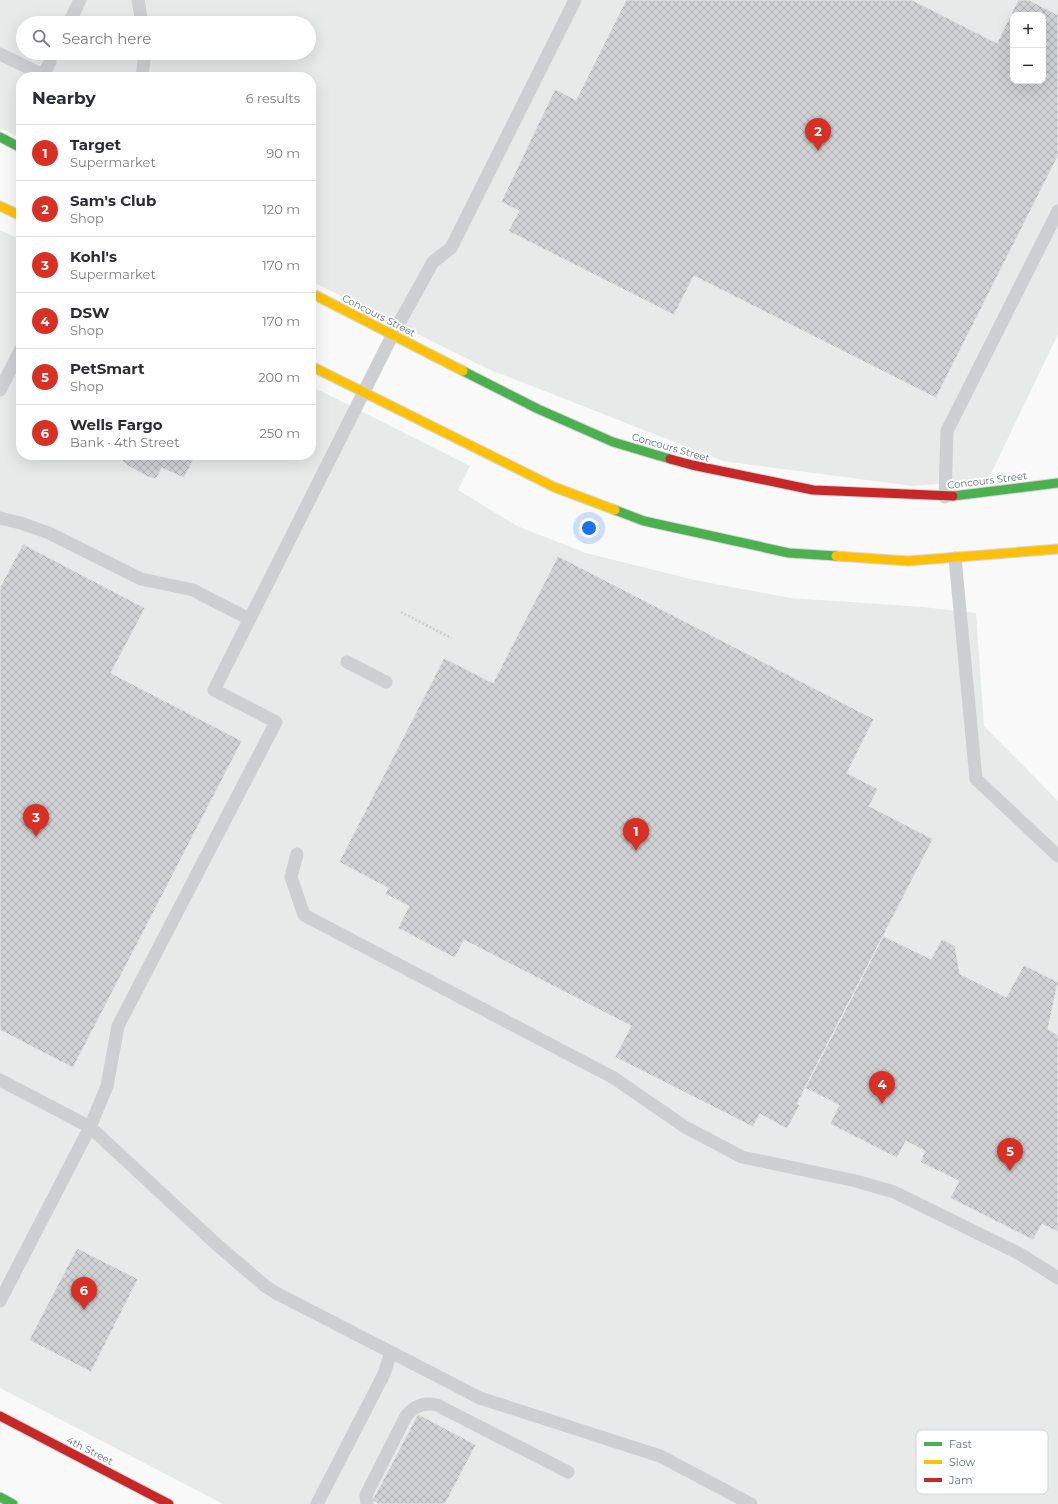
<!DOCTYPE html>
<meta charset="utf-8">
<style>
:root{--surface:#fff;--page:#f2f2f3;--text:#2b2b33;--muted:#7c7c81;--line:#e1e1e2;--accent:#d93025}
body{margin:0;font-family:Montserrat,sans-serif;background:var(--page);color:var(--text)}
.controls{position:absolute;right:12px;top:12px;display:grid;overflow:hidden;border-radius:8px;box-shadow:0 4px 16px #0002}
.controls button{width:36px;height:36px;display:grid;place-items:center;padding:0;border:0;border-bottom:1px solid var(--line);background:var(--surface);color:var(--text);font:20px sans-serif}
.you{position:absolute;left:589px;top:528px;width:14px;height:14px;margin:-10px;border:3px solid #fff;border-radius:50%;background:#1a73e8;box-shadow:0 0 0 6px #1a73e833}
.badge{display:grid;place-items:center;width:26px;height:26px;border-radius:50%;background:var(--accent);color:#fff;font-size:13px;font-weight:700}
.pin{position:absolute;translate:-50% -33px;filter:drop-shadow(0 1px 2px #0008)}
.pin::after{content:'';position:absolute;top:21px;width:14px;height:12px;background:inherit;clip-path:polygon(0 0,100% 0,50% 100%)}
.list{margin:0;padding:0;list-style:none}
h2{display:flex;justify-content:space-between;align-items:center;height:52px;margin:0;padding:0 16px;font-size:17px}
h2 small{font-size:13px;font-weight:400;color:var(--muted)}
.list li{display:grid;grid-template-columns:26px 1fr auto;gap:12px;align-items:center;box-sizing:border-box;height:56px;padding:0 16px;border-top:1px solid var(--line)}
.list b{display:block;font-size:15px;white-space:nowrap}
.list p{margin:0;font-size:13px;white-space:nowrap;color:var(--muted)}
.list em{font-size:13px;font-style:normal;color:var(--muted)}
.icon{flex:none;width:22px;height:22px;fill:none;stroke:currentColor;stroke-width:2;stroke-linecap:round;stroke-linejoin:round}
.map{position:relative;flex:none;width:1058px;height:1504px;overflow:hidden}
.search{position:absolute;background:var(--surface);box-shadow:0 4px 16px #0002;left:16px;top:16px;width:300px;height:44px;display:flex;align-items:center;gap:10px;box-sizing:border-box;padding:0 14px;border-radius:22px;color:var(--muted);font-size:15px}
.panel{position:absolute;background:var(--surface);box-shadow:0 4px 16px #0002;left:16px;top:72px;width:300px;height:388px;border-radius:16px}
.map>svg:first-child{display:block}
.built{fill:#e8e9e9;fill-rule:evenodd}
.building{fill:url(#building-cross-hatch);stroke:#e8e8e8;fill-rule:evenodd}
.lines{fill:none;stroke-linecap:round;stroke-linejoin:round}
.fast-casing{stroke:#d5d6d7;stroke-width:11}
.slow-casing{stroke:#d5d6d7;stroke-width:11}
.jam-casing{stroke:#d5d6d7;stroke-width:11}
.path{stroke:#cbcccd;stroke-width:2.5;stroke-dasharray:2 2;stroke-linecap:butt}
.lane{stroke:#cecfd0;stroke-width:13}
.fast{stroke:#4caf50;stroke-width:9}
.slow{stroke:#ffc107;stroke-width:9}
.jam{stroke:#c62828;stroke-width:9}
.labels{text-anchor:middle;stroke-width:4;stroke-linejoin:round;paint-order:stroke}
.street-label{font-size:10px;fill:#657683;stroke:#fff}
.key{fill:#fff;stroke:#d1d6da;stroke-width:1}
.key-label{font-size:11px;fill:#657683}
</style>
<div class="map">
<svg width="1058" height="1504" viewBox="0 0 1058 1504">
<defs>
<pattern id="building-cross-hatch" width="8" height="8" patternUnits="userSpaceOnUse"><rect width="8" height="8" fill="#d0d2d3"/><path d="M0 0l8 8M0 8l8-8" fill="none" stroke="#acafb1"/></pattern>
</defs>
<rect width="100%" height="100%" fill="#f9f9f9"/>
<path class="built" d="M0,0H1058V334L988,480L913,486L723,461L488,369L311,281V77H21V138L0,128ZM1013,15H1043V81H1013ZM23,23H309V53H23Z
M0,230L21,240V455H311V386L470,466L458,490L517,526L586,553L699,581L791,598L923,607L976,613L984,726L1058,801V1504H223L0,1388Z"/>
<path class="building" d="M626,0H912L997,43L1018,0H1029L1058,15V156L936,398L694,276L674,315L508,231L519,211L501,202L555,89L576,100ZM1013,15H1043V81H1013Z
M125,455H196L184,478L162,468L156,479L148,477L130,467L122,461Z
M23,544L145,608L111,673L242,741L73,1068L0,1030V587Z
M558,556L874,719L847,773L878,789L869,806L933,839L797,1104L800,1105L787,1129L760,1114L753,1127L615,1057L631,1026L464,940L455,958L398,928L409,906L385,894L388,888L339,862L444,658L493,683Z
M883,936L931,959L942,939L955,946L960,974L1006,997L1024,965L1058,982L1048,1029L1058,1035V1232L1042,1224L1033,1240L950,1198L959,1181L920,1162L925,1151L906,1141L897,1158L830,1124L839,1105L805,1088Z
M77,1248L138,1279L91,1372L29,1340Z
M418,1414L476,1445L445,1504H379L372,1501Z"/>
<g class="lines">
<g class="fast-casing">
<path id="fast" d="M0,137L21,148
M463,371L538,409L613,442L670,459
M953,496L1058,483
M615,510L644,521L789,553L836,556
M0,1497L13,1504"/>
</g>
<g class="slow-casing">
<path id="slow" d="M0,206L21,216
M311,293L463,371
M311,366L554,487L615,510
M836,556L908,561L1058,549"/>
</g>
<g class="jam-casing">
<path id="jam" d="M670,459L692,465L813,490L953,496
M0,1416L169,1504"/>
</g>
<path class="path" d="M401,612L451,638"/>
<path class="lane" d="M138,0L142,23
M69,23L80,0
M0,54L43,75
M47,77L43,75L50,62
M142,77L145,53
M0,390L21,349
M945,497L947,431L1058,211
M0,518L21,523L49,533L141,579L193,590L249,619
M955,558L976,779L1058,856
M347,662L386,682
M297,854L291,877L304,915L614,1078L685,1127L742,1157L856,1181L894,1192L1020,1254L1058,1278
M0,1080L90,1127L215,1243L265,1286L276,1293L480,1398L660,1456L751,1504
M0,1301L90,1127L107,1086L118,1026L276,722L214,690L393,334L433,262L451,248L575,0
M317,1504L384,1374L391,1352
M367,1504L366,1495L406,1416C414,1406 424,1402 437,1405L568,1472"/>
<use href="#fast" class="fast"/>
<use href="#slow" class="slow"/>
<use href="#jam" class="jam"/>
</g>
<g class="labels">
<g class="street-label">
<text transform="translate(379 315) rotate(27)" y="4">Concours Street</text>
<text transform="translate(671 447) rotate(16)" y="4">Concours Street</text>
<text transform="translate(987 480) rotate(-7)" y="4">Concours Street</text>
<text transform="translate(90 1450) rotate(27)" y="4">4th Street</text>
</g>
</g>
<rect x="916" y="1430" width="132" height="64" rx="6" class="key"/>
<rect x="924" y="1442" width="18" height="4" fill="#4caf50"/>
<rect x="924" y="1460" width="18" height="4" fill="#ffc107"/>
<rect x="924" y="1478" width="18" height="4" fill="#c62828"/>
<g class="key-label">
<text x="949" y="1448">Fast</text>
<text x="949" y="1466">Slow</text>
<text x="949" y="1484">Jam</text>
</g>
</svg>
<div class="controls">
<button>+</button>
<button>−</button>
</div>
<div class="you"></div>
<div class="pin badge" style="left:636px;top:851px">1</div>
<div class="pin badge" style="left:818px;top:151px">2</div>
<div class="pin badge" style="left:36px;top:837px">3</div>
<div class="pin badge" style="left:882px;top:1104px">4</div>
<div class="pin badge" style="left:1010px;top:1171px">5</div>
<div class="pin badge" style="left:84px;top:1310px">6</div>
<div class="search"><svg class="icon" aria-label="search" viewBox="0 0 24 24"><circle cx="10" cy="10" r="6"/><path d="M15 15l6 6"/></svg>Search here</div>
<section class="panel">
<h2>Nearby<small>6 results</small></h2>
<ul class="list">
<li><span class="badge">1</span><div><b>Target</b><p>Supermarket</p></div><em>90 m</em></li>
<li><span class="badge">2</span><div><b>Sam's Club</b><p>Shop</p></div><em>120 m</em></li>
<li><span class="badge">3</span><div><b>Kohl's</b><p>Supermarket</p></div><em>170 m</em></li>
<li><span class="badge">4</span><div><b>DSW</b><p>Shop</p></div><em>170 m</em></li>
<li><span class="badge">5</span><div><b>PetSmart</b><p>Shop</p></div><em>200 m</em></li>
<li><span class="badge">6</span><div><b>Wells Fargo</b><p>Bank · 4th Street</p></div><em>250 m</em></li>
</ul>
</section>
</div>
